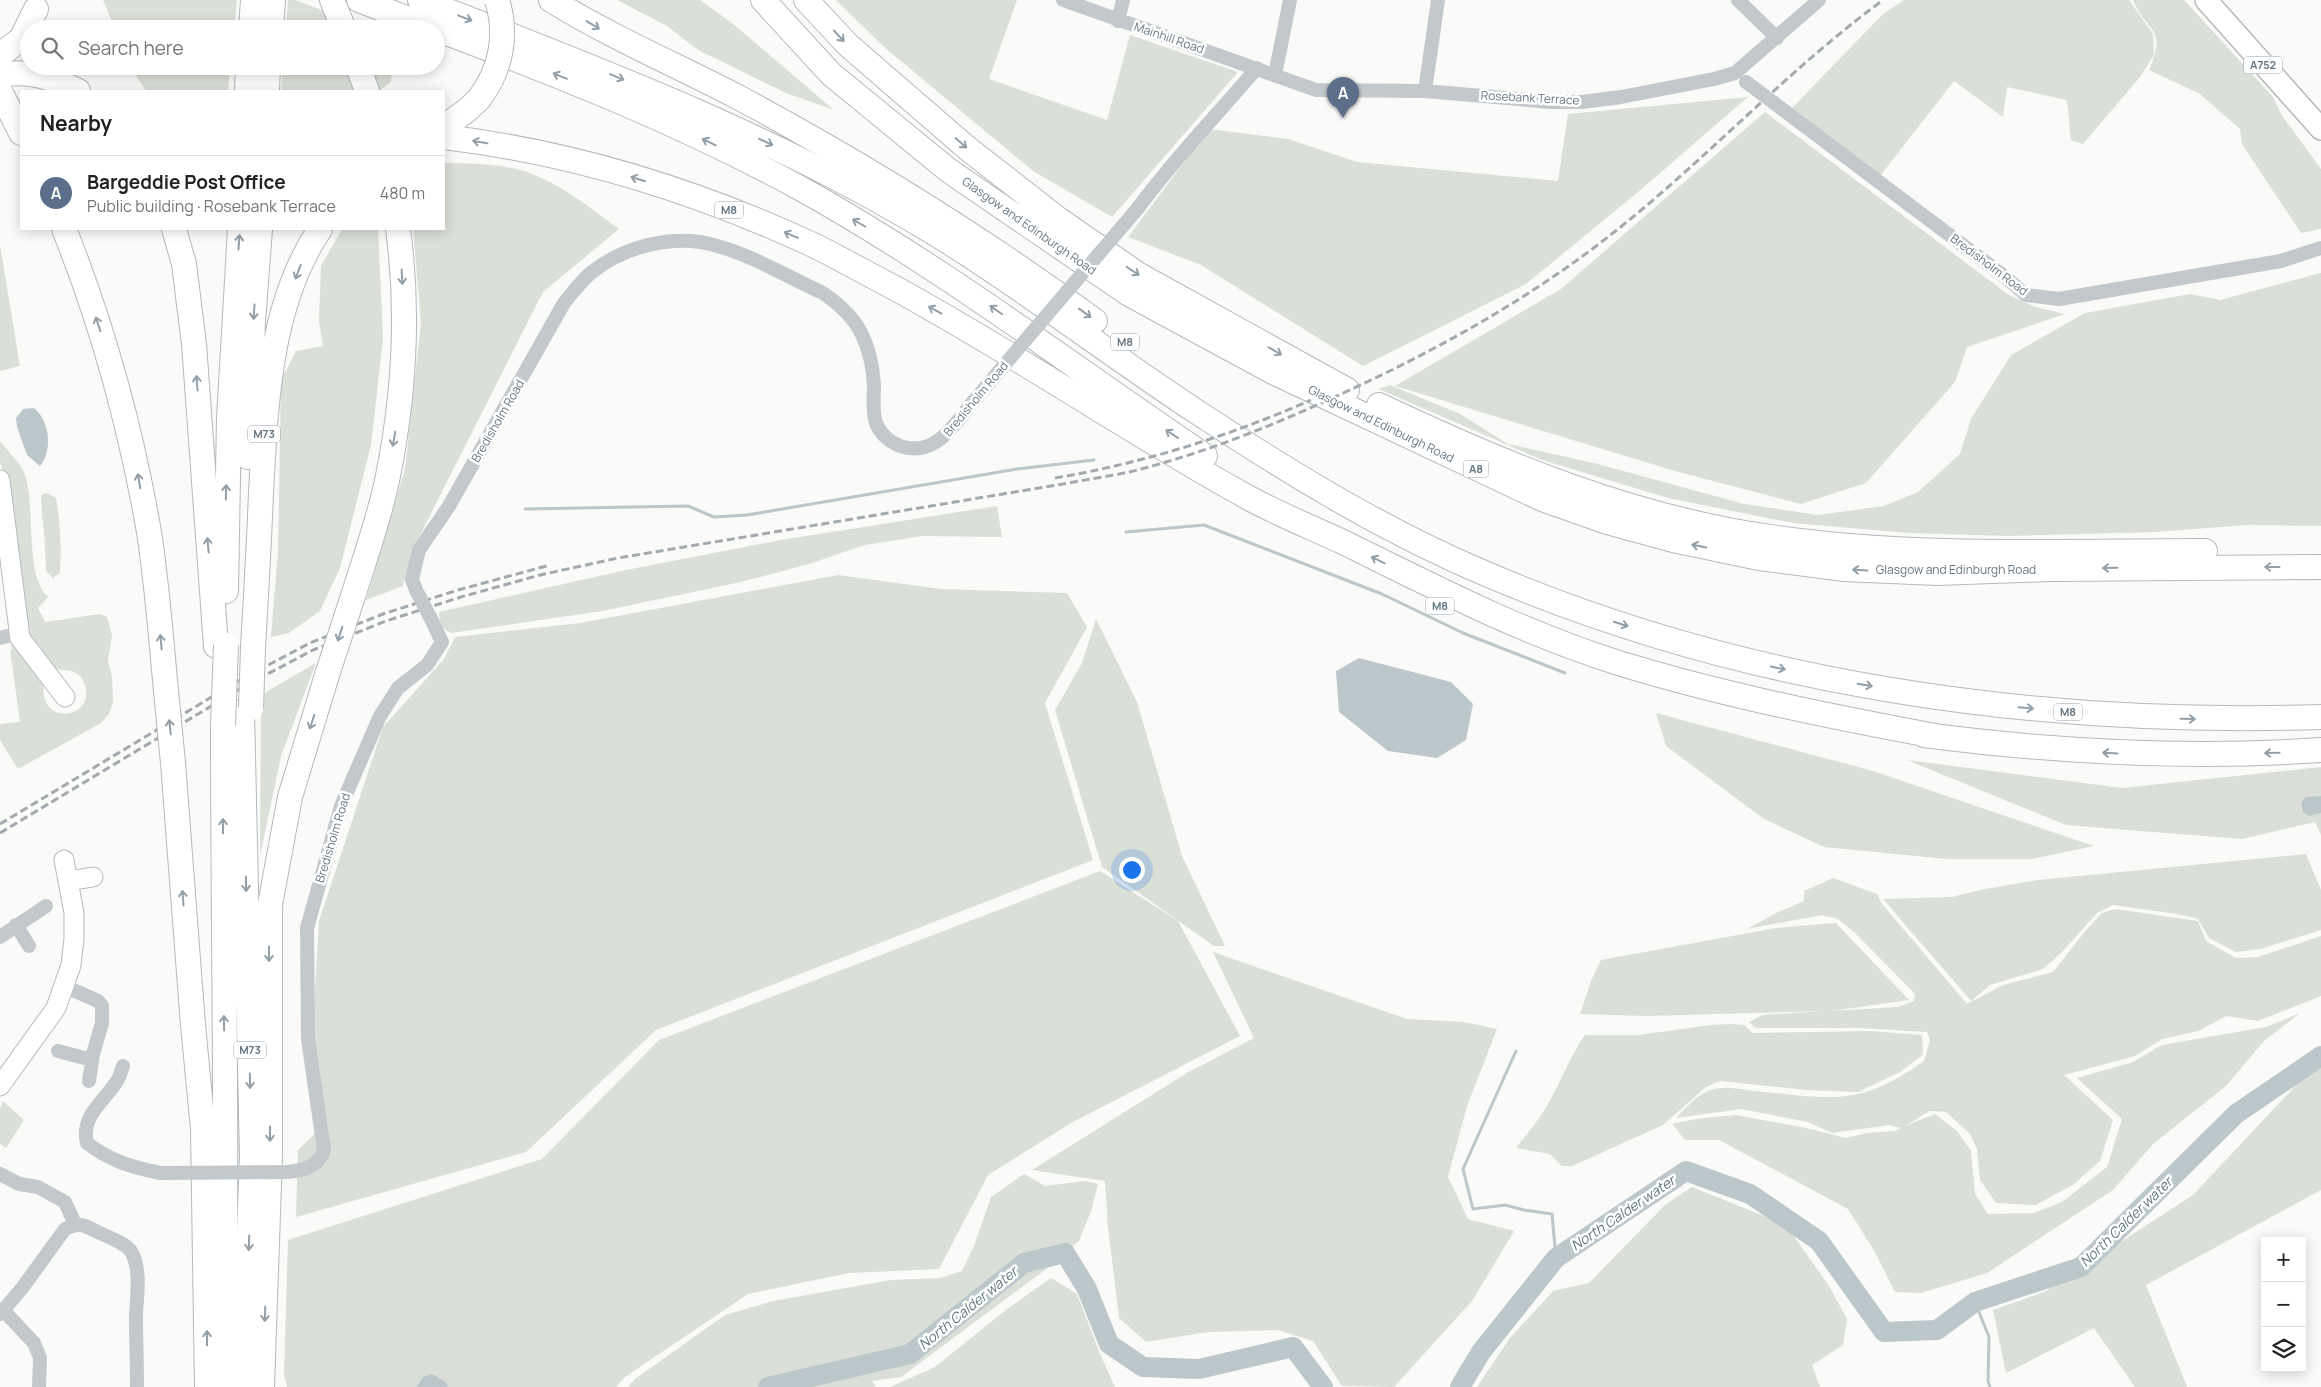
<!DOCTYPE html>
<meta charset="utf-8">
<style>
:root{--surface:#fff;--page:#f2f2f2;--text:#222;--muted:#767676;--line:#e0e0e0;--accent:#2563eb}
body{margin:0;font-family:Manrope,sans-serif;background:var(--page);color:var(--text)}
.controls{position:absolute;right:15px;bottom:15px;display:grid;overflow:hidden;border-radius:0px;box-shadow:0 2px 12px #0003}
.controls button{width:45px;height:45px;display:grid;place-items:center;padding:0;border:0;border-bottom:1px solid var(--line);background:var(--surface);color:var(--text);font:25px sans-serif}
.you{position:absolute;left:1131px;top:869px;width:18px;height:18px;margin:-12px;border:4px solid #fff;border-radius:50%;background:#1a73e8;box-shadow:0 0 0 8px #1a73e833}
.badge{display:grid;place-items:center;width:32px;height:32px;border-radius:50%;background:var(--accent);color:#fff;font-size:16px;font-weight:700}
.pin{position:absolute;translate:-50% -41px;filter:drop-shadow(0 1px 2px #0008)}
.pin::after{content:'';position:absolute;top:26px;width:18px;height:15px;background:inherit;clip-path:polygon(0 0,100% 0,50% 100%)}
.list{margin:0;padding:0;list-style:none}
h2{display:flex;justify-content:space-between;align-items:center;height:65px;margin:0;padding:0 20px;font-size:21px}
h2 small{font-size:16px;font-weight:400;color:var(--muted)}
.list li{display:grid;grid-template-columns:32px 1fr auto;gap:15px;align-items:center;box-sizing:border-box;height:75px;padding:0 20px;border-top:1px solid var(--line)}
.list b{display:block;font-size:19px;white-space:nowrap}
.list p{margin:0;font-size:16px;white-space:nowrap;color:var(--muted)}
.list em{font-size:16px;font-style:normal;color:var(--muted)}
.icon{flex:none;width:28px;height:28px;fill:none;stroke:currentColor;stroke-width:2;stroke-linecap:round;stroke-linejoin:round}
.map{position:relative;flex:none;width:2321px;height:1387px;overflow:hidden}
.search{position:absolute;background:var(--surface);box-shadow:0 2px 12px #0003;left:20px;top:20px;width:425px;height:55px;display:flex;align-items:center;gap:12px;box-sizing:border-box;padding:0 18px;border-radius:28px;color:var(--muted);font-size:19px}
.panel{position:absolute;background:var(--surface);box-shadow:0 2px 12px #0003;left:20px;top:90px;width:425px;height:140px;border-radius:0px}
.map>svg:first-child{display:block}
.green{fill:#dadfd7}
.water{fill:#bbc7cb}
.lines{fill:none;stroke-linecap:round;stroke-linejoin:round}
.stream{stroke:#bbc7cb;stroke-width:3}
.river{stroke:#bbc7cb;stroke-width:20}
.secondary-casing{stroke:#b3babf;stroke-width:21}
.primary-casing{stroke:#b5babe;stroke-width:24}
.highway-casing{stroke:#b4b9bd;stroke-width:26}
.street{stroke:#c3c8cc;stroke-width:14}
.secondary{stroke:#fff;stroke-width:19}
.primary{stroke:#fff;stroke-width:21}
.highway{stroke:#fff;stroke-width:24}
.rail{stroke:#a2aab0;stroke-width:3;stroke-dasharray:8 4;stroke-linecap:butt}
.highway-bridge-casing{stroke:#b4b9bd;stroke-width:26;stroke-linecap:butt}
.street-bridge{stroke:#c3c8cc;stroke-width:14}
.highway-bridge{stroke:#fff;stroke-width:24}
.oneway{stroke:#939fa8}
.labels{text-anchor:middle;stroke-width:5;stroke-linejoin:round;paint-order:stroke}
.shield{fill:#fff;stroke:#939fa8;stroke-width:1}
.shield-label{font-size:11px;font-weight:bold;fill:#657683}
.street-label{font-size:12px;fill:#657683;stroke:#fff}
.water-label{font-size:14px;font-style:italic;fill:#60757c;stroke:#fff}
</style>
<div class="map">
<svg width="2321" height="1387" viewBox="0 0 2321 1387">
<rect width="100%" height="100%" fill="#fafaf8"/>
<path class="green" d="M98,0H237L234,29H115L103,0Z
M288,0H295L372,29H286Z
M617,0H700L732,23L834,110L786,93L698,50L667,26Z
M836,0H1017L989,79L1107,120L1130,35L1238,72L1112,217L1033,171L884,47Z
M1904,0H2129L2153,34L2154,55L2140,77L2083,144L2071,140L2067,100L2007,87L2003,117L1954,81L1880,176L1792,108L1883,14Z
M2133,0H2184L2273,97L2281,114L2321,169V229L2301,233L2242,144L2240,129L2200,94L2149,70C2168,26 2147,34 2133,0Z
M130,66H230L228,91H146Z
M283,66H392L391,82L379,91H281Z
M1748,97L1638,192L1526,284L1363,366L1201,265L1128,237L1209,129L1288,139L1357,162L1558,181L1568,114Z
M1765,112L2009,295L2035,307L2065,314L1967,347L1955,382L1866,483L1801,504L1675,471L1395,386L1561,289Z
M444,163C468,163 501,164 524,171C560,183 589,207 619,229L543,292L412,551L403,586L366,600L405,469L421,322L413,229H444Z
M342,229H378L383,339L371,445L340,568L320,611L289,633L271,637L278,551L281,380L296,351L323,346L319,321L321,266Z
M0,245L20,366L0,371Z
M2321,273V526L2246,525L2156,532L2009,536L1908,533L1793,523L1668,498L1542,460L1379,389L1390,385L1460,414L1508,444L1594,463L1744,504L1818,515L1884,506L1918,492L1960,454L1971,419L2011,355L2085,313L2190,294L2220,300Z
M0,441C7,451 21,463 25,475C36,506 24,576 48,597L38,608L45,622L100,614L107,617L112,635L108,661L112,677L113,702L109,714L101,723L18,769L0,740V724L20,722L10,650H12L11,644L44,683C38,726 91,720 86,689C85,682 81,676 76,673C69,669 61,671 53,668L29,641L8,488L0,462Z
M47,493L56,498C61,525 61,545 60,573L53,578L46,571C46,545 42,520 41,495Z
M997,506L1002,537L923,536L865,545L809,564L741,582L602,611L451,633L440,626L439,612L626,570L781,540Z
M838,575L941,589L1067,593L1087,627L1045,703L1093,860L656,1030L526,1152L296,1217L298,1150L324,1125L312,1042L319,921L383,727L444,659L455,637L580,623Z
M1096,619L1137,702L1182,856L1225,946H1214L1102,867L1055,710L1082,663Z
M316,663L281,756L260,856L261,695Z
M1656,713L1873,771L2094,846L2032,859H1946L1824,847L1764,819L1666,746Z
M1907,760L2122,788L2321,767V835L2315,822L2242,839L2066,825Z
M2306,854L2321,890V930L2260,949L2236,952L2209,938L2198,919L2177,914L2113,905L2097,913L2061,953L2043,969L1990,985L1971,1001L1883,899L1952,897L1980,890L2038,880Z
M1100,871L1178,921L1240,1036L1071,1123L988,1175L939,1269L849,1273L748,1294L625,1377L616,1387H287L284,1374L288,1240L542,1159L659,1040Z
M1833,878L1877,894L1882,904L1967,1004L2003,985L2053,972L2087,929L2102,913L2115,909L2198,921L2206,941L2236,958L2258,957L2321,936V996L2258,1021L2226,1016L2198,1031L2162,1039L2135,1056L2064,1075L2113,1120L2100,1161L2074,1184L2036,1205L1996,1203L1980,1180L1977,1149L1970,1134L1946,1112L1930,1111L1905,1126L1935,1114L1957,1131L1971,1151L1975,1194L1988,1214L2034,1213L2062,1202L2107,1167L2122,1119L2077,1078L2133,1062L2162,1045L2266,1027L2300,1013L2264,1041L2226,1086L2153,1144L2113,1190L1987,1273L1921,1293L1895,1292L1875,1252L1848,1209L1719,1140H1685L1672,1124L1695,1119L1736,1115L1806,1128L1846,1138L1867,1133L1895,1131L1901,1128L1889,1125L1832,1133L1808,1122L1741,1109L1676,1118C1685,1109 1696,1096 1708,1091C1723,1084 1742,1090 1757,1091C1831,1099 1860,1107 1924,1061L1930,1040L1927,1032L1860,1028H1756L1749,1022L1763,1015L1821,1011L1647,1016L1580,1014L1591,981L1601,960L1776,928L1836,923L1909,1000L1831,1011L1898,1007L1914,1001L1915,994L1855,933L1838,919L1822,915L1747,929L1776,913L1804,901V891Z
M1213,952L1407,1019L1463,1022L1497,1029L1467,1106L1448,1177L1468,1219L1514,1231L1472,1301L1394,1387L1342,1386L1313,1341L1277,1330L1208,1332L1146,1342L1119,1318L1108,1227L1105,1181L1032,1170L1187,1073L1254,1038Z
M1730,1024L1744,1025L1753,1033L1870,1031L1922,1035L1923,1055L1900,1072L1858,1092L1806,1090L1720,1081L1706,1087L1663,1125L1572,1166H1562L1550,1154L1516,1148C1529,1132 1542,1116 1552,1097C1563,1076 1571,1055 1585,1035H1639L1710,1025Z
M2321,1066V1190L2146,1285L2187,1387H2135L2094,1328L2006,1373L1993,1310L2044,1292L2193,1195L2300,1081Z
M3,1101L24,1120L6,1148L0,1144V1109Z
M1024,1174L1045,1186L1085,1181L1098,1184L1091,1211L1079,1241L1053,1264L901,1377L872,1381L876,1387H628L635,1379L725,1315L773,1301L891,1280L940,1278L962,1271L974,1246L991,1197Z
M1692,1187L1786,1225L1829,1286L1847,1319L1843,1345L1812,1365L1820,1387H1477L1510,1338L1553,1291L1589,1283L1666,1204Z
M1051,1278L1077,1294L1101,1356L1115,1387H890L935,1367L1007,1309Z"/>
<path class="water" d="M34,408C50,421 53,450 40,466L27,455L17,427L16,418L23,409Z
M1359,658L1451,682L1473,704L1466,740L1437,758L1388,751L1339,712L1336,671Z
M2321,796V813L2309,816L2303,812L2301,803L2306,797Z
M432,1374L446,1382L448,1387H416L423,1377Z"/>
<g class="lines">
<path class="stream" d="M525,509L688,506L714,517L747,515L1017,469L1094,460
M1126,532L1204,525L1382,594L1463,633L1565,673
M1516,1051L1463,1169L1473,1209L1505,1205L1524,1210L1552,1214L1556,1258
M1975,1302L1989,1337L1988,1381L1990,1387"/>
<path class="river" d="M768,1387L910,1354L1024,1263L1065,1253L1087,1289L1109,1344L1143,1367L1199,1369L1293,1347L1323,1387
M1460,1387L1481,1352L1556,1258L1686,1171L1750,1194L1819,1241L1884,1332L1937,1330L1975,1302L2081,1267L2236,1114L2321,1056"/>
<g class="secondary-casing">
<path id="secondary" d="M0,480L20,638L65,697
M69,881L93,877
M0,1086L56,1008L71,965L74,939V913L64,860"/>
</g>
<g class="primary-casing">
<path id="primary" d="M2206,0L2321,129"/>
</g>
<g class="highway-casing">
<path id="highway" d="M332,0L344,29
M359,0L435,29
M420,0C598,69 776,136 939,236C1028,291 1110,355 1197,412C1284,469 1373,524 1468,566C1735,684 2031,726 2321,717
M551,0C611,37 674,64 736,96C861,163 981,237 1095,321
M763,0L831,74L948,170L1129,294L1273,372L1542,499L1607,522L1673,540L1759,558L1844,569L1937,573L2051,569L2321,567
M806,0L848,45L967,148L1058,219L1139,275L1347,390
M251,29L253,0
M271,29L273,0
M436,29C560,75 682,124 798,187C941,266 1070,365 1205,456
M0,55L21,39L36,9
M358,66L367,91
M0,75C30,69 52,78 78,91
M0,91L21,133
M247,91L248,66
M267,91L268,66
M444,127L466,111L479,99
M444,137C570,152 696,191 811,244C838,257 864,272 891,286C1013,352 1127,431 1249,498C1280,515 1313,528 1345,543C1436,588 1525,634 1622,664C1727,696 1833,717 1940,737
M64,229C103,326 131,429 149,532C157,584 161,638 166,691
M174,229L184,264L194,344L216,646
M1379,405C1503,464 1634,518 1770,537C1913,558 2061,551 2205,551
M248,457L253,322L260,229
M226,591L229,418L240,229
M354,593C366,555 380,516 388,476C404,396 409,310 398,229
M253,648C256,596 259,545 261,493C266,404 269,305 320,229
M242,712L252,1156L243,1387
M1924,735C2056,752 2188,759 2321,750
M173,763L193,1025L203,1129L207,1387
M223,1387C228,1167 223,946 223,725
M262,1387L270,1155V905L290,797L327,675"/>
</g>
<path class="street" d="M1063,0L1316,90L1425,91L1551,102H1582L1621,97L1714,79L1735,73L1819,0
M1738,0L1777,38
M1118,21L1123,0
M1275,75L1290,0
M1425,91L1438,0
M1774,103L2004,276L2026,295L2059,299L2281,261L2321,248
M1138,208C1174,159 1217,115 1257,68
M416,590L412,579L419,550L449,506L564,303C573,292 581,281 592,272C625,246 673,234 714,245C752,255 788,277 823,293C839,304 855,318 863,337C870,352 873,369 874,385C874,398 872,411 876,423C880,434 890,442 900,446C934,458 954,426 972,403
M0,638L19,633
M16,925L29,946
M0,937L46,906
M64,986L98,1001L102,1006V1023L93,1054L89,1081
M58,1051L92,1060
M123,1066C121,1071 120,1077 117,1081C104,1102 80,1116 87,1143C110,1161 134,1168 161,1173
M287,1172C302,1171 319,1167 324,1150L308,1039L307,928L341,806L380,716L398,688L427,665L442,642L430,617
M0,1174L19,1184L38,1187L65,1202L75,1224
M4,1311L34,1343L40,1358L39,1387
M0,1314L23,1287L65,1229C81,1221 85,1226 100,1233C109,1238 127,1243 132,1253C141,1271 137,1295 136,1314C136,1338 137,1363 137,1387"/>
<use href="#secondary" class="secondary"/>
<use href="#primary" class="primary"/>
<use href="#highway" class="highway"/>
<path class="rail" d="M1055,478C1144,463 1229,436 1311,400
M0,824L240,680L310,643L383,614L458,590L550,565
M0,833L243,687L313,650L386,621L461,597L540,575L618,558L1069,483C1094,478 1120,475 1145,468C1212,450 1276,424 1339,395C1442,348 1540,293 1628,221C1715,150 1792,67 1883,0"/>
<g class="highway-bridge-casing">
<path id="highway-bridge" d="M479,99C501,70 508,35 497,0
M327,675L354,593
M166,691L173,763
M251,708L253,648
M223,725L226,645"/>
</g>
<path class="street-bridge" d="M1746,82L1774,103
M972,403L1138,208
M416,590L430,617
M161,1173L287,1172"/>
<use href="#highway-bridge" class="highway-bridge"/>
</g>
<defs><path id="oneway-shaft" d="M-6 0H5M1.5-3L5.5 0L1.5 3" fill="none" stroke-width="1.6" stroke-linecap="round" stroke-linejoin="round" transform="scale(1.25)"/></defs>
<g class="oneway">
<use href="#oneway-shaft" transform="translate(465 18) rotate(21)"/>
<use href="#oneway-shaft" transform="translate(593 25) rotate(31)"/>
<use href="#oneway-shaft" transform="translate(839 36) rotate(47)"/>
<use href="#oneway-shaft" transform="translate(560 76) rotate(-158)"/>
<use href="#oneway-shaft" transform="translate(617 77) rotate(22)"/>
<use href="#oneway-shaft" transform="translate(480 142) rotate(-170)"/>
<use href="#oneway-shaft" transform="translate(709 142) rotate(-154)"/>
<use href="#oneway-shaft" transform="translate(766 142) rotate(25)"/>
<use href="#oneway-shaft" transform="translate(961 143) rotate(41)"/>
<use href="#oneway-shaft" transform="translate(638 179) rotate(-163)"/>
<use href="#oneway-shaft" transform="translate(859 223) rotate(-150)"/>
<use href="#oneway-shaft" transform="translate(791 235) rotate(-157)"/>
<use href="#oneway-shaft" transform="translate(239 242) rotate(-86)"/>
<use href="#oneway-shaft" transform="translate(1133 271) rotate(34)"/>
<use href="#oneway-shaft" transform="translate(298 272) rotate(111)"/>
<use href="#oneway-shaft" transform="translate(402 277) rotate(87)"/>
<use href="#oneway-shaft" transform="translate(935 310) rotate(-151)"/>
<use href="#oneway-shaft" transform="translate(996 310) rotate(-145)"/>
<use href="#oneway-shaft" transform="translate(254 312) rotate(94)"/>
<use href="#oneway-shaft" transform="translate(1085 313) rotate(36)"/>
<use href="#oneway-shaft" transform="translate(98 324) rotate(-108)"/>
<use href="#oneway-shaft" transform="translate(1275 351) rotate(30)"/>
<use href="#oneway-shaft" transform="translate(197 383) rotate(-94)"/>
<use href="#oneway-shaft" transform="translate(1172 434) rotate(-146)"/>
<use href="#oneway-shaft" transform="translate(394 439) rotate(100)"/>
<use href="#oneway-shaft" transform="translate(139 481) rotate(-100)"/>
<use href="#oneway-shaft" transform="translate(226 492) rotate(-89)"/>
<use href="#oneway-shaft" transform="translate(208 545) rotate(-95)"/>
<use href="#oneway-shaft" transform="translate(1699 546) rotate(-168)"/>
<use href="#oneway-shaft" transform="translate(1378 560) rotate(-153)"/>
<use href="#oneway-shaft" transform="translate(2272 567) rotate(180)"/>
<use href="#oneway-shaft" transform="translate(2110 568) rotate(179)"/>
<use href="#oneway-shaft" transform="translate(1860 570) rotate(-177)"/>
<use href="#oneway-shaft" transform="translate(1621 624) rotate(18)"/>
<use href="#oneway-shaft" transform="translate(340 634) rotate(108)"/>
<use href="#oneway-shaft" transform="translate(161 642) rotate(-95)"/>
<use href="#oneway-shaft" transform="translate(1778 668) rotate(12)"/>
<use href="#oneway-shaft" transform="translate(1865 685) rotate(10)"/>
<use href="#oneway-shaft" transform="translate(2026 708) rotate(5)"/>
<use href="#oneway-shaft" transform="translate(2188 719) rotate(1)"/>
<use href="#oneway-shaft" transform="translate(312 722) rotate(108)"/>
<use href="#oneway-shaft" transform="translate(170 727) rotate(-96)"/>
<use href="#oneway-shaft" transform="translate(2110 753) rotate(-177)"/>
<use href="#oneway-shaft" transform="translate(2272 753) rotate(179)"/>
<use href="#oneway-shaft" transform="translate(223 826) rotate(-90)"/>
<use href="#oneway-shaft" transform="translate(246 884) rotate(89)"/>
<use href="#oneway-shaft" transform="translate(183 898) rotate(-94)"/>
<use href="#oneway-shaft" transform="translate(269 954) rotate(90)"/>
<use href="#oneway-shaft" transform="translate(224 1023) rotate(-91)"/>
<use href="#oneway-shaft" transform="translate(250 1081) rotate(89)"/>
<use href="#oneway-shaft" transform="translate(270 1134) rotate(90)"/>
<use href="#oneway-shaft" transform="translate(249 1243) rotate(92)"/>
<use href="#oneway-shaft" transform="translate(265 1314) rotate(92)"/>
<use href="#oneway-shaft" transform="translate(207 1338) rotate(-90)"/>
</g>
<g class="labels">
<g class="shield">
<rect x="2244" y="56.5" width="38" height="17" rx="4"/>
<rect x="715" y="201.5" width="28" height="17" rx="4"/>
<rect x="1111" y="333.5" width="28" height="17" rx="4"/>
<rect x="248" y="425.5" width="32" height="17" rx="4"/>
<rect x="1463.5" y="460.5" width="25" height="17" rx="4"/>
<rect x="1426" y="597.5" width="28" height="17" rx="4"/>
<rect x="2054" y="703.5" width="28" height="17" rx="4"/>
<rect x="234" y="1041.5" width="32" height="17" rx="4"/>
</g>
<g class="shield-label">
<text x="2263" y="69">A752</text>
<text x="729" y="214">M8</text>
<text x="1125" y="346">M8</text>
<text x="264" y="438">M73</text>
<text x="1476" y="473">A8</text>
<text x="1440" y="610">M8</text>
<text x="2068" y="716">M8</text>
<text x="250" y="1054">M73</text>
</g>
<g class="street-label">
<text transform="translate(1169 38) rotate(19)" y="4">Mainhill Road</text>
<text transform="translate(1530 98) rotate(3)" y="4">Rosebank Terrace</text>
<text transform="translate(1029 226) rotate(35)" y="4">Glasgow and Edinburgh Road</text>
<text transform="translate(1989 265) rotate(37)" y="4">Bredisholm Road</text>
<text transform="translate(976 399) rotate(-50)" y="4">Bredisholm Road</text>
<text transform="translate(498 421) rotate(-60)" y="4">Bredisholm Road</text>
<text transform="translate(1381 424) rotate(26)" y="4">Glasgow and Edinburgh Road</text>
<text x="1956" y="574">Glasgow and Edinburgh Road</text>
<text transform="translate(333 838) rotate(-73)" y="4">Bredisholm Road</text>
</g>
<g class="water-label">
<text transform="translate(1623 1213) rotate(-34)" y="5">North Calder water</text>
<text transform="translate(2126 1222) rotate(-44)" y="5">North Calder water</text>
<text transform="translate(968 1308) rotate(-39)" y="5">North Calder water</text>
</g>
</g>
</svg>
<div class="controls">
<button>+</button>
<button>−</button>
<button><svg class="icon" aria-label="layers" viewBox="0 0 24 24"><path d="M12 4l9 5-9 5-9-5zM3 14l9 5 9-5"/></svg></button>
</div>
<div class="you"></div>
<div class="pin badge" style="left:1343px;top:118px;background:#5c6f8a">A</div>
<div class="search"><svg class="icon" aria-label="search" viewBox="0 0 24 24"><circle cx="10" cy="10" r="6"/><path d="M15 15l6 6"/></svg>Search here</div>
<section class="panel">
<h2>Nearby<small></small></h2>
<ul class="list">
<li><span class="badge" style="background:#5c6f8a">A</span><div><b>Bargeddie Post Office</b><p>Public building · Rosebank Terrace</p></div><em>480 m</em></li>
</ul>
</section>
</div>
